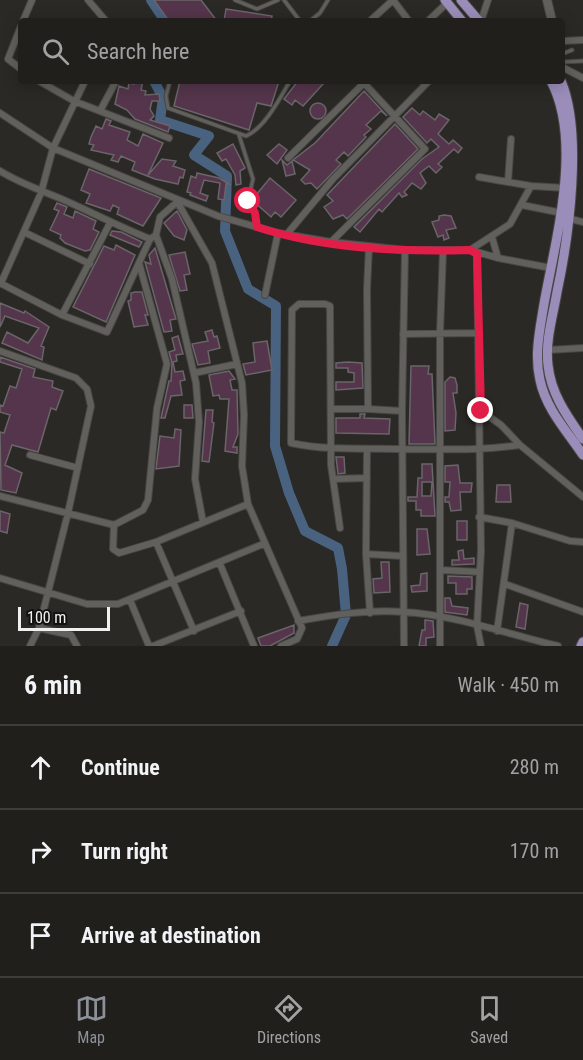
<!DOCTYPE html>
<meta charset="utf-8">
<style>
:root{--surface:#201f1c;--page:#2d2c29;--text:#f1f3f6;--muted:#a2a2a3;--line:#3d3d3b;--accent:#8c9099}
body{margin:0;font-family:"Roboto Condensed",sans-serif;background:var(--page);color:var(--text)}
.scale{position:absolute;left:18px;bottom:15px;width:92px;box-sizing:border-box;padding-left:6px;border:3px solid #f1f0ee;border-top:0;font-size:16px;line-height:21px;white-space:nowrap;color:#f1f0ee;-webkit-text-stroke:4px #121210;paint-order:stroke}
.stop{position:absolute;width:18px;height:18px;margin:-14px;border:4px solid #e11d48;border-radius:50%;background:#fff}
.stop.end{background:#e11d48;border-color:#fff;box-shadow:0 2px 6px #0008}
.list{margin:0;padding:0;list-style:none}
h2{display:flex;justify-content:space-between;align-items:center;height:78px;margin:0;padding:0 24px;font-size:26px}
h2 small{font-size:20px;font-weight:400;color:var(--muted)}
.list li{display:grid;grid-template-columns:39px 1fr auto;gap:18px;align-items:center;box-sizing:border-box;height:84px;padding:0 24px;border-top:2px solid var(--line)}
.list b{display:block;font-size:22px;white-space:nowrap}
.list em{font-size:20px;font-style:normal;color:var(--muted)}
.icon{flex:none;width:33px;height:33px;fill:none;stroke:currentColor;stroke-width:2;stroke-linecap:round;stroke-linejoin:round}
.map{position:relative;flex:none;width:583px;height:646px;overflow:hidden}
.search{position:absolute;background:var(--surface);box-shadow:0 3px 15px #0003;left:18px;right:18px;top:18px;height:66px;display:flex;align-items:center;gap:15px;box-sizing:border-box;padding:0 21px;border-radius:6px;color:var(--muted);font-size:22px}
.sheet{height:330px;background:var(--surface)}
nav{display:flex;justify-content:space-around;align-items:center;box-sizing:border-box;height:84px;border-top:2px solid var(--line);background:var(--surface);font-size:16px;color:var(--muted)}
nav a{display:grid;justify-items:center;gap:3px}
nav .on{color:var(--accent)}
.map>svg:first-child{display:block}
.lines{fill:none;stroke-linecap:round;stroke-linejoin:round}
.river{stroke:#48627f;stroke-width:10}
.building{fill:#54354b;stroke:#696568;stroke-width:1.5;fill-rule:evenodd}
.service-casing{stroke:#484745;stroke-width:5}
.minor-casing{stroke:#484745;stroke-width:8}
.tertiary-casing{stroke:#484745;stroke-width:10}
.primary-casing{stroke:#484745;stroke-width:11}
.service{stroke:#62605c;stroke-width:3}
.minor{stroke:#62605c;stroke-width:6}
.tertiary{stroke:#62605c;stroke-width:8}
.primary{stroke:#9a8dba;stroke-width:9}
.route{stroke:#e11d48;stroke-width:8}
</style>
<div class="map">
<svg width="583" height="646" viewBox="0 0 583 646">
<rect width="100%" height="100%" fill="#2b2925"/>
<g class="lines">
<path class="river" d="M151,0L165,21
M154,81L163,98L160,120L209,136L194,155L227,176L225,231L248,289L276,306L275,446L289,493L305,531L338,548L342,569L346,615L332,646"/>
</g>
<path class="building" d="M154,0H201L217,21H169Z
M226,9L272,16L271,21H224Z
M134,81H143L141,90L146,91L145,95L159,94L160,101H152L150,109L154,116L150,120L170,126L168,132L135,119L127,110L115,104L119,86L128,89L129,83L134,84Z
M180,81H279L271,106L257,103L249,130L174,106Z
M298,81H319L323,84L303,106L295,100L292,105L284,99Z
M364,91L387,116L381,111L366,125L371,129L364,135L366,137L348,156L344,152L336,160L341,164L317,189L311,183L305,184L301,180L310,170L293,160L315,143Z
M310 111a8 8 0 1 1 16 0a8 8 0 1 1-16 0Z
M412,108L420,115L423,111L435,120L439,114L449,120L438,134L449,144L453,140L462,148L458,153L454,149L438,164L442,167L436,173L429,166L420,173L426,183L421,189L412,183L404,192L407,195L402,197L399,193L382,212L379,209L360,232L354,227L422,159L439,147L431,139L427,143L403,117Z
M106,119L111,121L109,125L130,132L127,140L138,146L143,134L163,143L148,175L162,159L176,161L173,166L185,170L183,178L180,177L178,184L155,179L132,170L135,162L121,156L118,162L111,160L114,155L91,150L94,145L89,144L91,137L96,126L102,129Z
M395,124L418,149L347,219L343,215L333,219L324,207L333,201L327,195Z
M233,144L245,168L240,171L241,184L236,185L235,175L226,159L222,161L217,153Z
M279,144L287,150L277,164L267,155Z
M282,160L287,165L292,161L295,174L286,176Z
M89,169L161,198L143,226L117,214L119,208L113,205L110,211L86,203L90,194L81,190Z
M197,173L219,178L229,184H226L224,200L218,199L220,183L204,180L200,193L208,196L206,201L190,195L191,193L187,192L191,176L196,178Z
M270,178L296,200L281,217L275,212L271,217L252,200Z
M57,203L67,207L64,214L73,218L75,211L96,221L93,229L99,232L90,250L85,251L65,243L60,238L61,235L50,230L59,211L54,209Z
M177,211L187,230L184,240L174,236L164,223Z
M444,215L451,216L456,228L446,230L449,238L444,240L443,235L438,237L432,222L439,220V216Z
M112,231L121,232L142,242L139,247L110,235Z
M116,245L135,255L106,322L73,307L104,246L114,250Z
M155,248L176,319L170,320L172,331L164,332L145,262L151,264L149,255Z
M185,252L190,274L184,275L187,290L180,291L169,255Z
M135,292H142L148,315H145L148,325L134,327L128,301L131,300V293Z
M0,303L24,313L25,311L49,327L41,346L44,347L42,360L2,343L7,332L28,343L39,328L5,316L0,327Z
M212,330L214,337L217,336L220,348L208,351L210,363L198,365L192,344L208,341L205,332Z
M178,336L183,354L176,355L177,361L173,362L175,372L183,371L185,380L180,381L182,395L171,396L165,418H161L169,381H171L172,363L169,352L175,350L172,338Z
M267,341L272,370L246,375L243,364L255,362L253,343Z
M0,357L35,369L33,377L53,381L52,387L63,391L56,410L51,408L38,452L12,445L5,465L22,473L16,493L1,490L0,432L4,433L10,415L0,412V405L3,406L10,386L16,388L22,369L0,362Z
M348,362L362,363L363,388L336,390V382H354V373L348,372V368H336V363Z
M411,366H429L428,374H432L435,444H409Z
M229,371L235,379L230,380L232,390H237L238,434L233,447H237V453L225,451L229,399H220L219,395L213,396L209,375Z
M450,377L455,378L457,385V393H453L456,413L455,430L445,431V382Z
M184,405H192L193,418H184Z
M206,410H213L212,422L214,423L209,462L202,461Z
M360,414H365L364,418L390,419L389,434L336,433V418H360Z
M175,429L181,430L179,466L156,469L160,436L174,438Z
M336,457H344L345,473L338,474Z
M422,464H432L435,516H421V510H416V501H408V497H417L418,478H422ZM422,482H432L431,496H422Z
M458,465L460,483H472L471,492H460L461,510L451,511L449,502H445V497H449L450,482H445V466Z
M497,485H510L511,502H496Z
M0,511L10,514L7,533L0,531Z
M457,521H467V540H457Z
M417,529H427L430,554L417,555Z
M463,550L464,559L474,558V564L452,565V560H459L458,551Z
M381,562H389L390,592L374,593L373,579L382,578Z
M427,573V591L412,592L411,586L420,585L421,574Z
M448,576L472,577V589H467V594H456V583H448Z
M445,598H450L452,606L468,608L467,615L445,612Z
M520,603L528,605L525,629L516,627Z
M425,620L433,621L434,637L426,638V646H419L422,630H425Z
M294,625V633L270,646H261L258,638Z"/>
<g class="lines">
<g class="service-casing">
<path id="service" d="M235,0L257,9L278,0
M284,0L300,21
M310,21L320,13L328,0
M562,54L572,50
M562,62L583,61
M170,81L166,96L168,108L246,136C265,128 280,98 290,81
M239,135L253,179L248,201L255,213L257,227"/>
</g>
<g class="minor-casing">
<path id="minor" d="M88,0L106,21
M393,0L409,21
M23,21L32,0
M370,21L393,0
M428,21L446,4
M481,21L488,0
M21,26L8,59L21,69
M562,41L583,40
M562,67L583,78
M39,81L74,101L169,138
M100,111L116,81
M0,113L53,148L218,216L278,233L331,242L425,149L364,83
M288,158L366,81
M0,171C26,187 51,193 77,206C101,217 125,229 150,239
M508,182L511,139
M531,186L566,188
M178,203L212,263L242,383L244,415L242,466L248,504L302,628L297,639L281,646
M522,205L562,213
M571,219L583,222
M24,232L90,264
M287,234L333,179L429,81
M156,235L172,279L196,383L199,422L195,479L203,522
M492,237L498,258
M331,242L405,250H470L498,258L551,268
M470,250L510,224L531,186L479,177
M477,253L481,551L477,626L481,646
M139,263L167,364L157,408L148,500L143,510L114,525L113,549L119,553L156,542L248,504
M0,283L62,315L107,332L150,239L156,235L160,217L177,202
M1,283L41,193L53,148L85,81
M265,295L278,233
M62,315L110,223
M403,334L477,333
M548,350L583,348
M0,351L76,378L87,389L91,406L68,513L39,628L30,646
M194,373L237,364
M332,409H368L367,289L369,247
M368,409L402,411
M481,411L501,425L520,445L583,497
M367,449L366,554L370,613
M30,455L78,468
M333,479L367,478
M0,496L114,525
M479,517L512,523L570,541L583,542
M340,528L331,465L330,306L325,304H299L292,310L291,443C327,451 367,448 403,449C443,449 480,451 520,445
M156,542L194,631
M366,554L402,556
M220,564L254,646
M440,570L480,572
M0,578L87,604H118L263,544
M505,584L583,612
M130,600L149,646
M298,621C332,615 370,609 404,612C456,615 507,634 558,646
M39,628L71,635L77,646
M497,631L512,523
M153,646L241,611
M404,646L402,411L405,250
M440,646V333L443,251"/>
</g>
<g class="tertiary-casing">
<path id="tertiary" d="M547,0L552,21"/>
</g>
<g class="primary-casing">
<path id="primary" d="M445,0L462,21
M461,0L479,21
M551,81C583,142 556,237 544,304C540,329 534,355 540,380C546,409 567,431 583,455
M561,81C583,132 569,236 557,292C553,316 545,341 548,365C551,394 567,416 583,439
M581,646L583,642"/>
</g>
<use href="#service" class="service"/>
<use href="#minor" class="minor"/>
<use href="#tertiary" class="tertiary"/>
<use href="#primary" class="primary"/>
</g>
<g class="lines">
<path class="route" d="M248,201L255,213L257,227C324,249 400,252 470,250L477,254L481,411"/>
</g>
</svg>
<div class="scale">100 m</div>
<div class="stop" style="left:248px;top:201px"></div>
<div class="stop end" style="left:481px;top:411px"></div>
<div class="search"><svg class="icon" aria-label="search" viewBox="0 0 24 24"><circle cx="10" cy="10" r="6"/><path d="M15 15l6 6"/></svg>Search here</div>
</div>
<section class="sheet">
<h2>6 min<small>Walk · 450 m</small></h2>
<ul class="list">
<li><svg class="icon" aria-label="ahead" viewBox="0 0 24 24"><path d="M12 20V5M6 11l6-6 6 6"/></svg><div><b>Continue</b></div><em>280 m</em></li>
<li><svg class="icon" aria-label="right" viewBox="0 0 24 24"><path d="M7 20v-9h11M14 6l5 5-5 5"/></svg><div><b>Turn right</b></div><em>170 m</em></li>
<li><svg class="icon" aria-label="arrive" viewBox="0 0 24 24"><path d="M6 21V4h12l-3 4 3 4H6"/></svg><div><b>Arrive at destination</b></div></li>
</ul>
</section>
<nav>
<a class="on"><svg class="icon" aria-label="map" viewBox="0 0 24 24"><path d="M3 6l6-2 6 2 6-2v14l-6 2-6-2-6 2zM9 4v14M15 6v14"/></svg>Map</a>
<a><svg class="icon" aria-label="directions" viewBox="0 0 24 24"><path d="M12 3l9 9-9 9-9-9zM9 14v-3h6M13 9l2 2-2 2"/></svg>Directions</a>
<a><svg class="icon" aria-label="saved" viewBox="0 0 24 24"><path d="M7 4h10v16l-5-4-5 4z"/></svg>Saved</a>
</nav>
